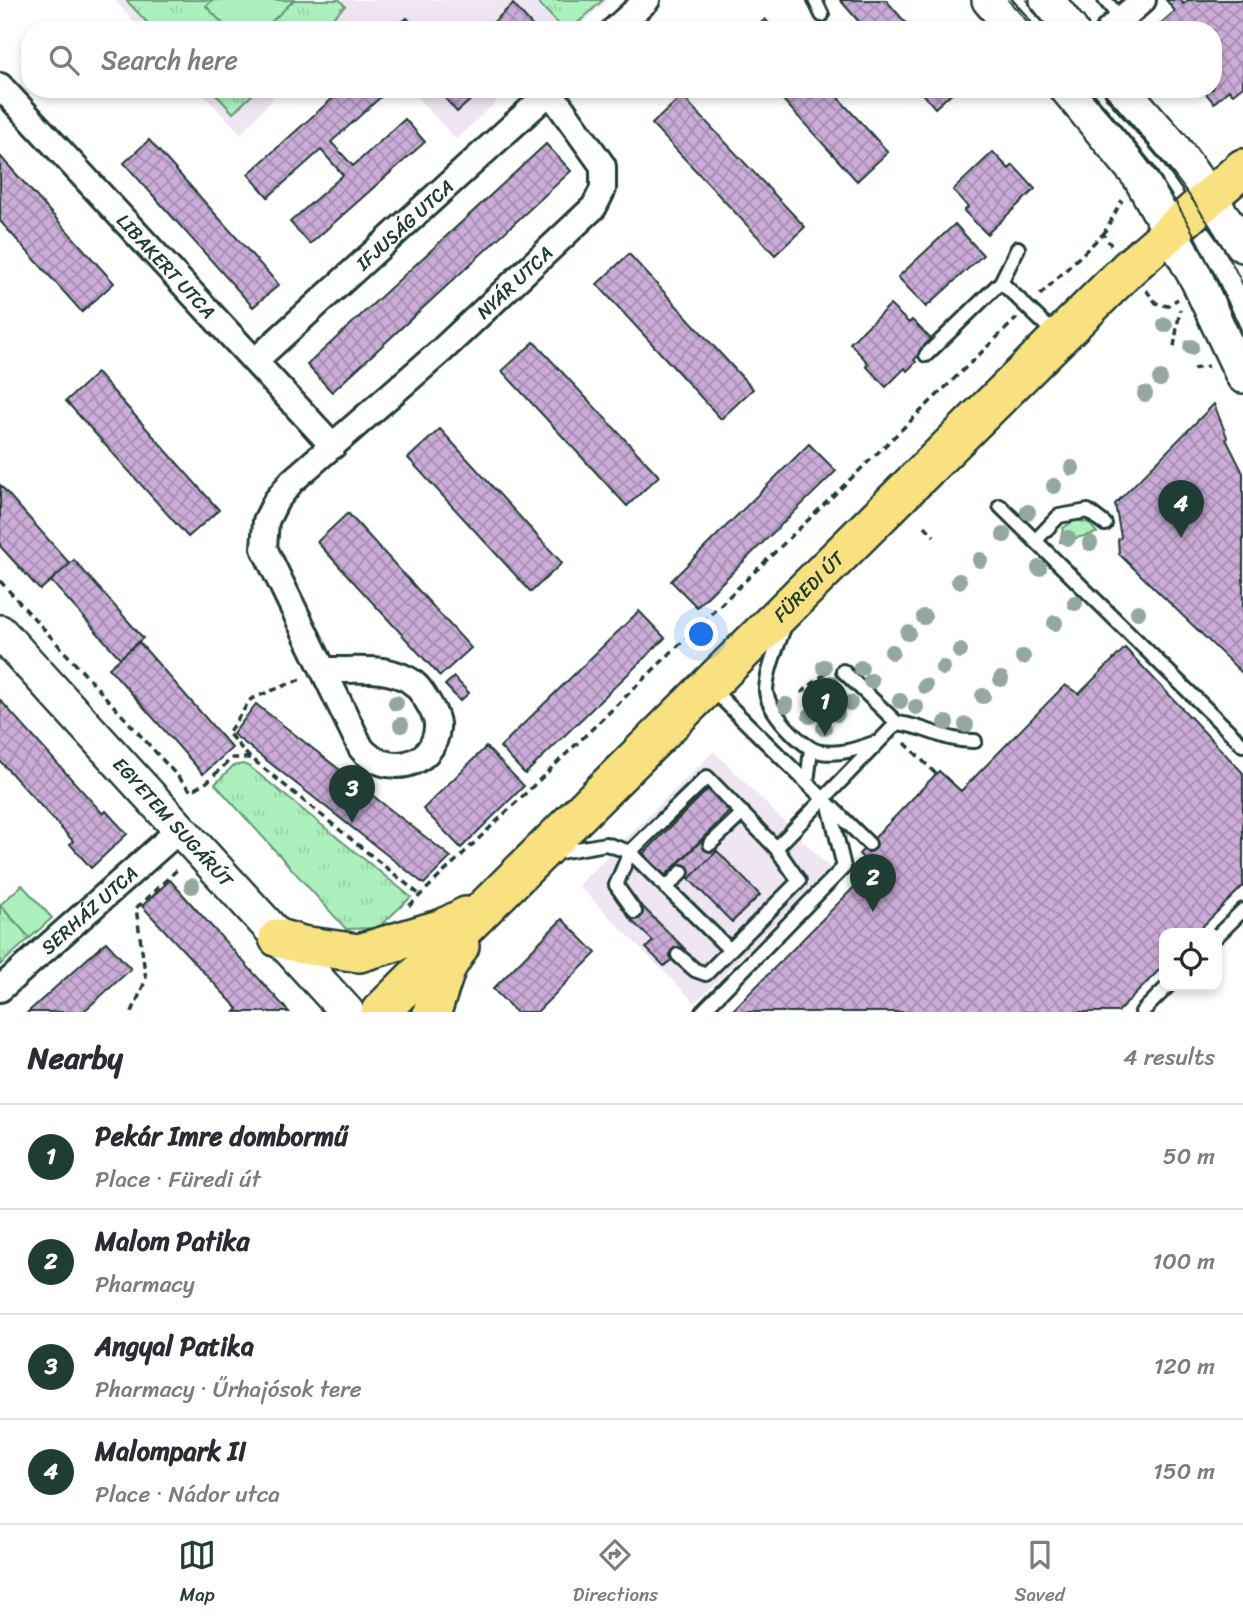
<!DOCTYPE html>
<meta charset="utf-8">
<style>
:root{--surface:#fff;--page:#f7f7f7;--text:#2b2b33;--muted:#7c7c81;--line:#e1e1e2;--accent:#1f3d34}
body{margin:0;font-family:Sriracha,sans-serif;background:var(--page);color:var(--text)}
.controls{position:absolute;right:21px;bottom:21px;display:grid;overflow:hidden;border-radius:14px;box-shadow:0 4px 10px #0003}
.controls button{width:63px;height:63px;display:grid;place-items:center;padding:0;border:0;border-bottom:2px solid var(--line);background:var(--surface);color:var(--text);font:35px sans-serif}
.you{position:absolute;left:702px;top:635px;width:24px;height:24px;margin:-18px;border:5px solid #fff;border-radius:50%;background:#1a73e8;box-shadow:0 0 0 10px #1a73e833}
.badge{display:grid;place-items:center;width:46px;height:46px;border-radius:50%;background:var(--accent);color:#fff;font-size:23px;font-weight:700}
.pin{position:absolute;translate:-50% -58px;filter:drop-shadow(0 2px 4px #0008)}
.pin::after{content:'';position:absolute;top:37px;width:24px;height:21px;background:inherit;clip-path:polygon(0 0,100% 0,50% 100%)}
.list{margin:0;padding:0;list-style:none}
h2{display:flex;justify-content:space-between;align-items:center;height:91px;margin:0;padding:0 28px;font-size:30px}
h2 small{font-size:23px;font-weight:400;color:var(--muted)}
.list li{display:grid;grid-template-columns:46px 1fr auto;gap:21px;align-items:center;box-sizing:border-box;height:105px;padding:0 28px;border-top:2px solid var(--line)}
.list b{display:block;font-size:26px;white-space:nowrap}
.list p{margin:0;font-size:23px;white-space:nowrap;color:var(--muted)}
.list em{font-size:23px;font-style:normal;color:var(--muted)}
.icon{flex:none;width:38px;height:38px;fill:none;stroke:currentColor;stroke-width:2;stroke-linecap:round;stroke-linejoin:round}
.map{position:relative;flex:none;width:1243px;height:1012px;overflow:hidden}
.search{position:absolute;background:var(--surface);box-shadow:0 4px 10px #0003;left:21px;right:21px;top:21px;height:77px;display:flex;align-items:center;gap:18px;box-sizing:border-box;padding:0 24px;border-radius:28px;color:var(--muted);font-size:26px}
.sheet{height:511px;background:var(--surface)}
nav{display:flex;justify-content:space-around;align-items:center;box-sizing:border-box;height:98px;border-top:2px solid var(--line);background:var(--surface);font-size:19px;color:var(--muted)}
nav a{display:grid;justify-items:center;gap:4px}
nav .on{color:var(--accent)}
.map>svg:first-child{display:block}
.built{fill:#f0e6f3}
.grass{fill:url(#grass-tufts);stroke:#669778;stroke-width:2}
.pitch{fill:#acf1bd;stroke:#669778;stroke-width:2}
.building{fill:url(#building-cross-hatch);stroke:#1f3d34;stroke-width:2}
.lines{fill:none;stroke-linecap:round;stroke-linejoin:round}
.lane-casing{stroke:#1f3d34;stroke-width:18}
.street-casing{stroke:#1f3d34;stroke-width:30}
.secondary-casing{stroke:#1f3d34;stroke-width:38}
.primary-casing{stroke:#1f3d34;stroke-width:42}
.path{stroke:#1f3d34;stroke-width:3.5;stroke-dasharray:7 5;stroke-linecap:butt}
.lane{stroke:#fff;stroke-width:12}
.street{stroke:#fff;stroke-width:24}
.secondary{stroke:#fff;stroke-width:33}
.primary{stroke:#fae180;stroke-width:37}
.tram{stroke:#1f3d34;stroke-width:2}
.tree{fill:#93a89e}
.labels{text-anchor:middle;stroke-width:7;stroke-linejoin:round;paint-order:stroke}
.street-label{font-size:19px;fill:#1f3d34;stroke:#fff}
</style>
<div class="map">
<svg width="1243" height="1012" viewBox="0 0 1243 1012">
<defs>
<pattern id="grass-tufts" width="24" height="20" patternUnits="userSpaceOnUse" patternTransform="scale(1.75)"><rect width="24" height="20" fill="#acf1bd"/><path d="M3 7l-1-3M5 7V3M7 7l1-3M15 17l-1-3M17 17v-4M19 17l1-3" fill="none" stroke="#94d0a3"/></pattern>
<pattern id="building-cross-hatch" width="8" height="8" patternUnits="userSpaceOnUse" patternTransform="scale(1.75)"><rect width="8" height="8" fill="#ccacd8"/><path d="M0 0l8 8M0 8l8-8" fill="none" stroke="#a58db0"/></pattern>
</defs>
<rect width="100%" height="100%" fill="#fff"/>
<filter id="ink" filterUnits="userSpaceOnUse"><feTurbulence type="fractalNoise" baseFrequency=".0143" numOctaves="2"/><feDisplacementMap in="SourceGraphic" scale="14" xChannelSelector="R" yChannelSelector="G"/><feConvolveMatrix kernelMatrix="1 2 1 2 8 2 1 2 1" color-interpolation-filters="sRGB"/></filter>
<g filter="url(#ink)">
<path class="built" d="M114,0H608L575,30H354L344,19L334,30H142Z
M198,89H281L241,134Z
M409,89H510L456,139Z
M714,751L830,868L695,1003L578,885Z"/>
<path class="grass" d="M126,0H340L345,6L320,30H154Z
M536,0H603L570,30H564Z
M211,89H258L233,113Z
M1075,520L1089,523L1097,533L1060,542L1063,528Z
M243,764L250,767L411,897L378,928L346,929L215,784L233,766Z
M0,905L30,938L0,965Z"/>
<path class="pitch" d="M213,0H294L263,30H229L206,6Z
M22,885L52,918L30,938L0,905Z"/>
<path class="building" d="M840,0H886L912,30H866Z
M1166,0H1181L1183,4L1188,0H1243V86L1233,94L1229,90L1214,103L1202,89H1213V30H1153L1175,11Z
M513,4L536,30H485Z
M407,18L418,30H393Z
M765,19L775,30H754Z
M343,89H378L383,95L331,142L353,166L405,119L425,142L310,244L290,222L343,175L321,150L268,197L248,174Z
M437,89H483L457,112Z
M773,89H830L888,152L857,181Z
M919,89H956L935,108Z
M682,96L805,227L775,255L652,124Z
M149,140L279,285L253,307L124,163Z
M546,144L571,171L332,392L307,365Z
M993,152L1009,169L1013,165L1035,189L987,234L964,211L968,207L953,190Z
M0,156L114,283L82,312L0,221Z
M955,224L983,255L926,307L898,277Z
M629,254L753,389L721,419L597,284Z
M890,305L909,323L912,320L933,341L914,360L916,362L907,371L905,368L886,387L866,366L869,364L850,343Z
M534,342L659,476L627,506L502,371Z
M97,373L219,510L188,537L66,401Z
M1214,404L1227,437L1226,439L1243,473V674L1119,554L1118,540L1121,537L1115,504Z
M440,429L562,563L531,592L408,458Z
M809,444L836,471L697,607L671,581Z
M0,485L70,564L40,590L0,546Z
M348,513L471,648L440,676L317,542Z
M74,560L143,638L120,658L51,581Z
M639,611L665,638L525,774L500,747Z
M139,642L232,748L203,774L109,668Z
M1125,648L1243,773V886L1196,933H1164V965L1118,1012H731L873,868L859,854L939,771L961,791L1065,685L1079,694Z
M454,677L469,693L460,701L445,685Z
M0,700L103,814L106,811L127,834L91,868L70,844L73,841L0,761Z
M256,704L377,799L451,857L424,884L233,734Z
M486,747L524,786L461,848L423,809Z
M709,788L731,810L664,877L642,855Z
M704,838L717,851L689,879L676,866Z
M717,851L760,895L732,922L689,879Z
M170,880L194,907L289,1012H235L238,1009L142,906Z
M641,905L685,949L664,966L646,948L653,941L629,918Z
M562,919L596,953L537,1012H516L493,989Z
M106,942L131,969L83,1012H28Z"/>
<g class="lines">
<g class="lane-casing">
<path id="lane" d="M815,0L822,15
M1105,0L1121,19
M1001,282L1056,335
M926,355L1001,282L1018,248
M1000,506L1243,745
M1035,541L1059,516L1088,511L1105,524
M784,628C777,647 767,670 766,690C766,709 803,750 821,752C840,755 857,749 874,743
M843,671L897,723
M711,688L869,844
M807,783L811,749
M710,844L743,813
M776,848L707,777L630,852L730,950L799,881L776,848L897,723C926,726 945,742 975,741
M554,853L606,844L630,852L616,885L635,912
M666,888L682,872
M1217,936L1243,910
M678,955L695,970L706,974L730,950
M702,1012L844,867L829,805
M1142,1012L1168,986"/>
</g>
<g class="street-casing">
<g id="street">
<path d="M614,30L647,0"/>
<path d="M1109,30L1143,0"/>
<path id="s1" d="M0,86L333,446"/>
<path id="s2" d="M256,360L553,89"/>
<path id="s3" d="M323,670C349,671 379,666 403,677C414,681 420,689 426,699C431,707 438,718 437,728C434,768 385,777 361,748L264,548L266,521L276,501L292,481L441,351L594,207L603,189V166L550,92"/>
<path id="s4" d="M0,989L179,830"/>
</g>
</g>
<g class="secondary-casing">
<g id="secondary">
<path d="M989,0L1015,30"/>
<path d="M1047,0L1071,30"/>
<path d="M1067,89L1139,176L1198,281L1243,376"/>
<path d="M1122,89L1173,147L1243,245"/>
<path id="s5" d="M0,632L347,1012"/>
</g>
</g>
<g class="primary-casing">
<g id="primary">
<path d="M278,938L302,945L359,953L443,928L466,916"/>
<path id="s6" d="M380,1012L1129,268L1243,168"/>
<path d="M432,1012L447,967L460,946"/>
</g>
</g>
<path class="path" d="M1034,89L1040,96
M1103,235L1122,200
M1146,290L1156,303L1167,306L1178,299
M1040,295L1103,234L1111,245
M1174,347L1180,309
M1193,369L1208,366
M925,526L934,536
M0,581L191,791L207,782L232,758H251L420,895
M801,693L827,672
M905,743L936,774
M250,758L228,733L251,699L301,679
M409,906L1017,318
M132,1012L146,979L136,908L178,869"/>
<use href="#lane" class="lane"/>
<use href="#street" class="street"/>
<use href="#secondary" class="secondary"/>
<use href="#primary" class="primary"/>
<path class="tram" d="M1008,0L1035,30
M1026,0L1050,30
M1087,89C1116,122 1145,154 1168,190C1199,237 1220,290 1243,340
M1101,89C1158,154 1205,206 1243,285"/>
</g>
<g class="tree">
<circle cx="1165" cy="325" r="8"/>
<circle cx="1191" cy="347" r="8"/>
<circle cx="1160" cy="379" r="8"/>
<circle cx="1145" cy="394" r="8"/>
<circle cx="1072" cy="468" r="8"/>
<circle cx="1054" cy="486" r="8"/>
<circle cx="1028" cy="512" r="8"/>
<circle cx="1004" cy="535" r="8"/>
<circle cx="1068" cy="538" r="8"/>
<circle cx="1090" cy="543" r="8"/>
<circle cx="980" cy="560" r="8"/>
<circle cx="1039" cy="568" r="8"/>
<circle cx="959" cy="581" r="8"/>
<circle cx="1075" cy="603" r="8"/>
<circle cx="1138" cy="612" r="8"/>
<circle cx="924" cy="617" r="8"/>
<circle cx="1055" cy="623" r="8"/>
<circle cx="908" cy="633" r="8"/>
<circle cx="960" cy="651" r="8"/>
<circle cx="892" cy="652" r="8"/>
<circle cx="1023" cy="657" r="8"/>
<circle cx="824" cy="667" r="8"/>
<circle cx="861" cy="668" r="8"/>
<circle cx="943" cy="668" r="8"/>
<circle cx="1001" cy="679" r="8"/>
<circle cx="871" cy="681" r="8"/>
<circle cx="831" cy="683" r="8"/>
<circle cx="925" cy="686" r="8"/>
<circle cx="983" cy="696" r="8"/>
<circle cx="900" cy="701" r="8"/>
<circle cx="396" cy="703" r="8"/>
<circle cx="824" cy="703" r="8"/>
<circle cx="850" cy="703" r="8"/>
<circle cx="786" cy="705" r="8"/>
<circle cx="916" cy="707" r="8"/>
<circle cx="837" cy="714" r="8"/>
<circle cx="810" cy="716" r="8"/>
<circle cx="946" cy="723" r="8"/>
<circle cx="401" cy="725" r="8"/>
<circle cx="966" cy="725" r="8"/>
<circle cx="824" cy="728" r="8"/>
<circle cx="192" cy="886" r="8"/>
</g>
</g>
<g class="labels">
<g class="street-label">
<text dy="7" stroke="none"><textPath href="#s2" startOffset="201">IFJUSÁG UTCA</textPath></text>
<text dy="7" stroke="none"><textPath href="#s1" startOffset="245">LIBAKERT UTCA</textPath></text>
<text dy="7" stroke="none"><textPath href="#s3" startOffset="842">NYÁR UTCA</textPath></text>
<text dy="7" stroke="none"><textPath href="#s6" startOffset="604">FÜREDI ÚT</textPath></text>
<text dy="7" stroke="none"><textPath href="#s5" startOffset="257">EGYETEM SUGÁRÚT</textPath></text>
<text dy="7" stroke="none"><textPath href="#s4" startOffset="119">SERHÁZ UTCA</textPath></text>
</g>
</g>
</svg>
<div class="controls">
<button><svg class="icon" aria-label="locate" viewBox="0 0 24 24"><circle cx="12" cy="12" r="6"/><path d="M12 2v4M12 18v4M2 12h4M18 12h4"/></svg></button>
</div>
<div class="you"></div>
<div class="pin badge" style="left:825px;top:736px">1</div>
<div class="pin badge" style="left:873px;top:912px">2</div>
<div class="pin badge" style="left:352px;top:823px">3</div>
<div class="pin badge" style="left:1181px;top:538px">4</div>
<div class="search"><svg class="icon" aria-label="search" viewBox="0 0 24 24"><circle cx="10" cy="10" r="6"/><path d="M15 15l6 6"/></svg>Search here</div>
</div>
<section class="sheet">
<h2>Nearby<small>4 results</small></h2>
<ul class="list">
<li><span class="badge">1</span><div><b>Pekár Imre dombormű</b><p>Place · Füredi út</p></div><em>50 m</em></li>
<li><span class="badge">2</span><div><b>Malom Patika</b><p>Pharmacy</p></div><em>100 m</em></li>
<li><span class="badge">3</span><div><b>Angyal Patika</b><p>Pharmacy · Űrhajósok tere</p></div><em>120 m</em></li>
<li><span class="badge">4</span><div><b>Malompark II</b><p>Place · Nádor utca</p></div><em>150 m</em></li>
</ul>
</section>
<nav>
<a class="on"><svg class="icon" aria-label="map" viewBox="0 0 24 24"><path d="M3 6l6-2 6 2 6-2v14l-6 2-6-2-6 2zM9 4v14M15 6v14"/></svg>Map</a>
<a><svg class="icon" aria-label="directions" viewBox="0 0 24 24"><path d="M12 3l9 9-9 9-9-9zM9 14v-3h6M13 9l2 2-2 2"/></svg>Directions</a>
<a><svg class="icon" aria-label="saved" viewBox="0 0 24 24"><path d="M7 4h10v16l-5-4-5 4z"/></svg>Saved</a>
</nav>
